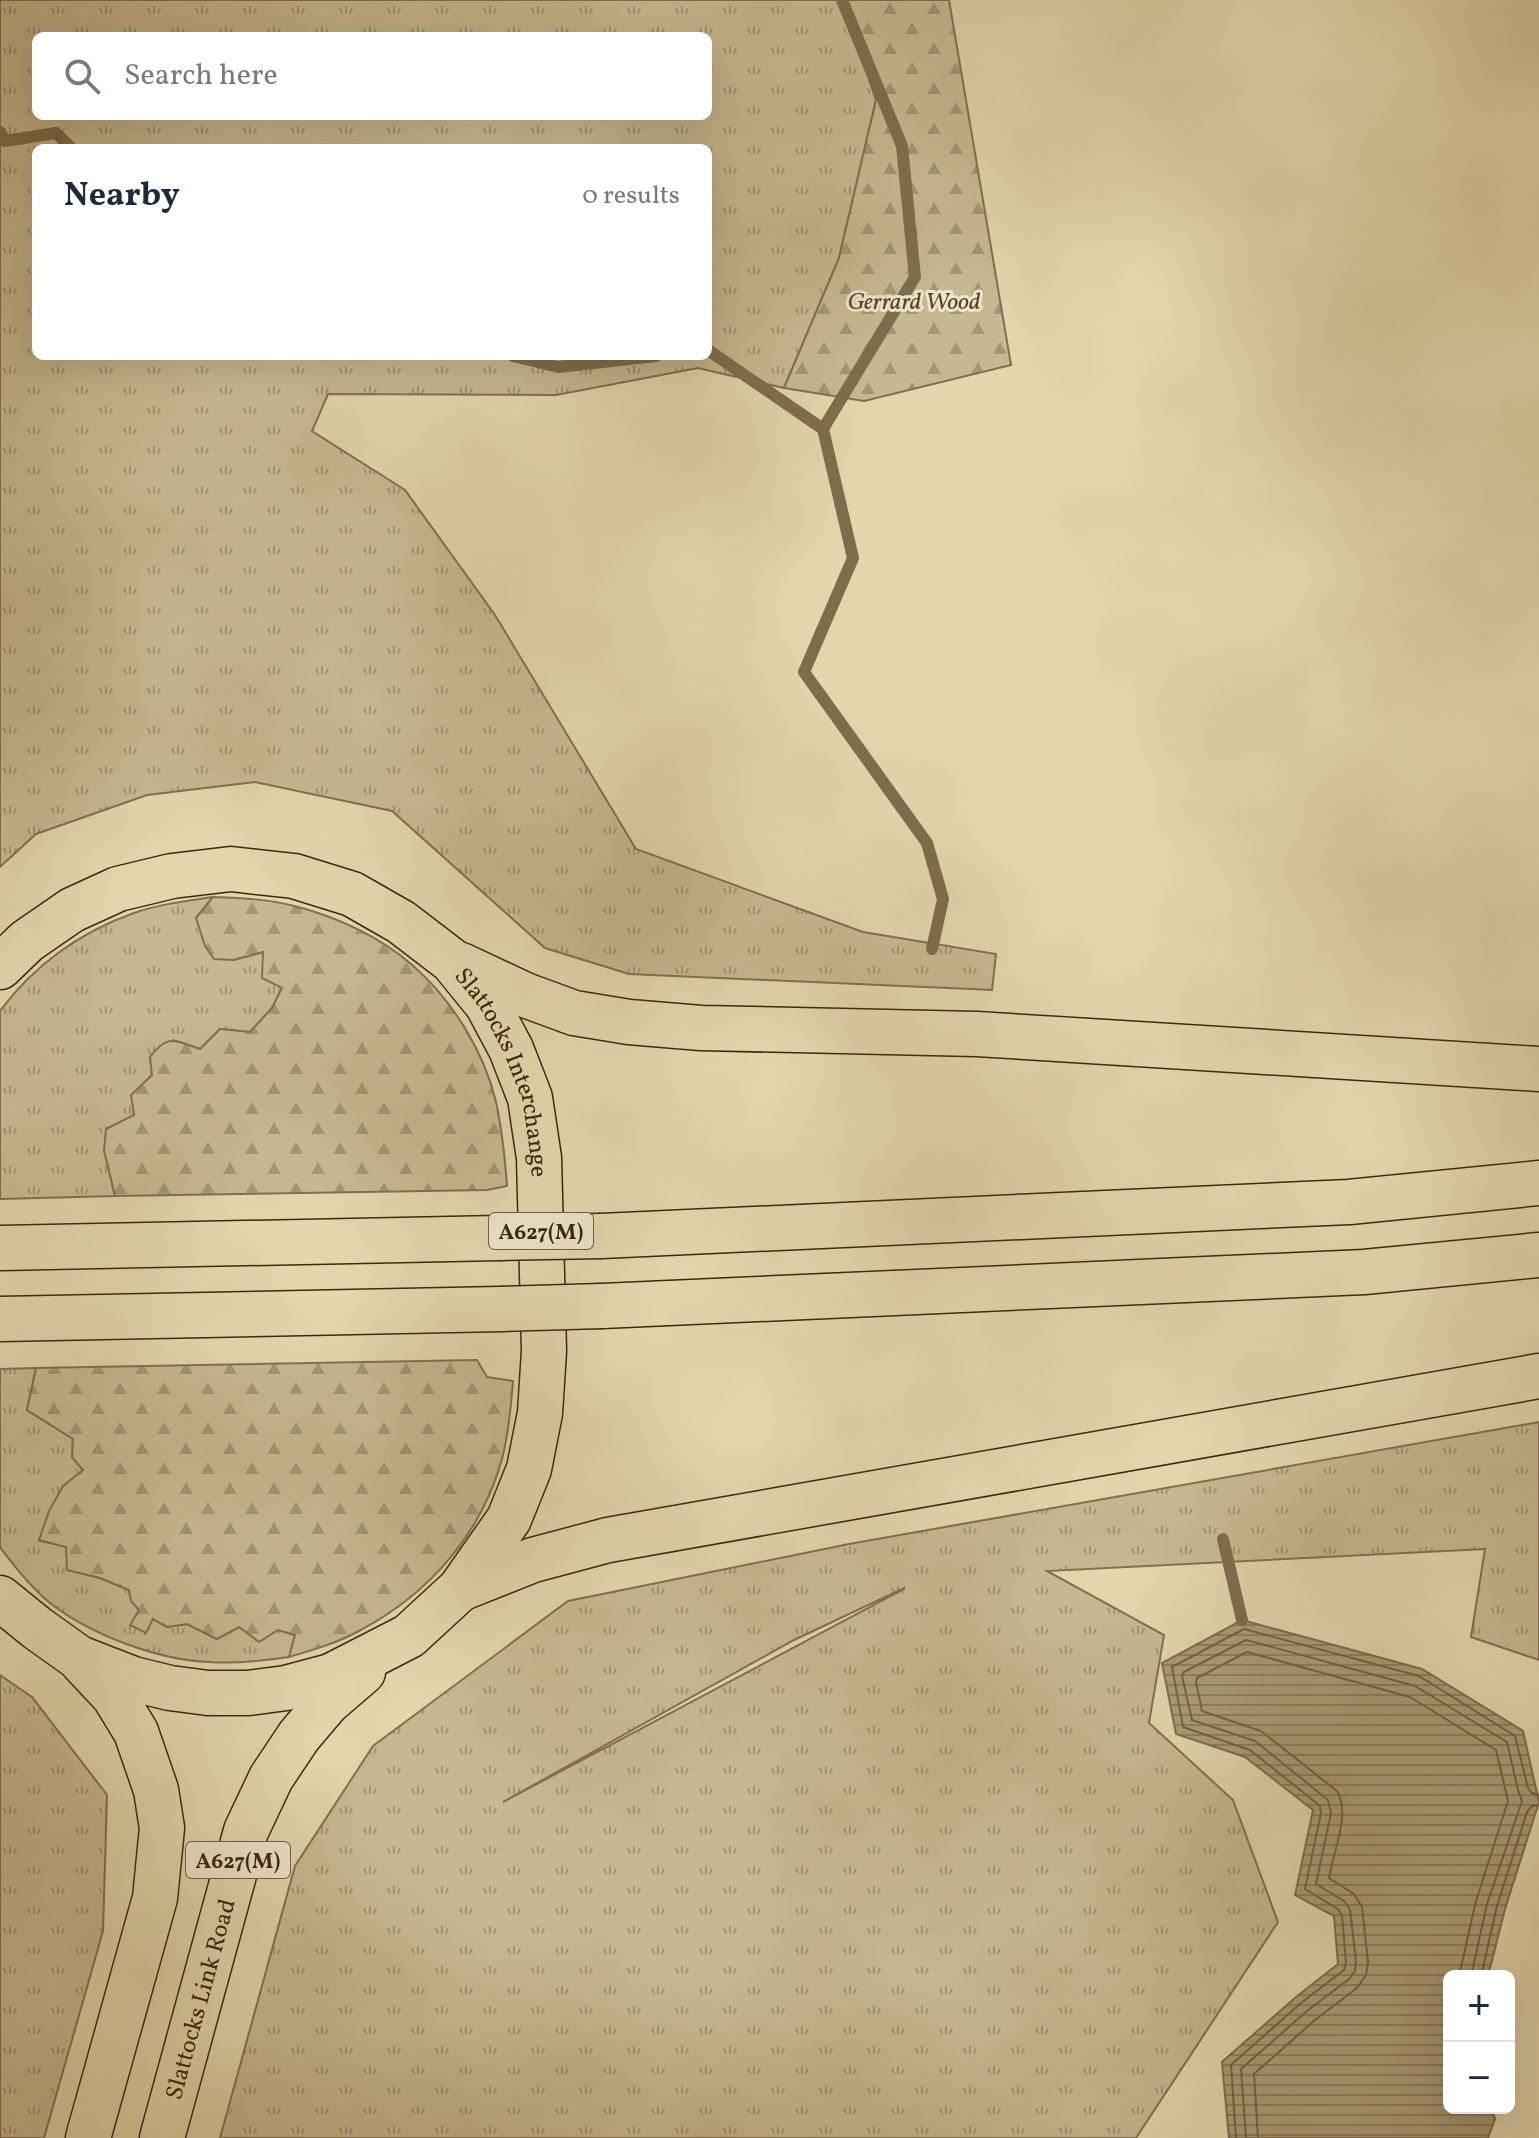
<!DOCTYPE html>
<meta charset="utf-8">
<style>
:root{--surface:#fff;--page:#f6f6f7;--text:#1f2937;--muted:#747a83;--line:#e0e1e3}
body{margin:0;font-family:Vollkorn,serif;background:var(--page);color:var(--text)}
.controls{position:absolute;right:24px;bottom:24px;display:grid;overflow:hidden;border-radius:12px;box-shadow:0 8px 32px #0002}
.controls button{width:72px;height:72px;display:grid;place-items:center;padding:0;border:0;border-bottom:2px solid var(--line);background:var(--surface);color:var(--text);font:40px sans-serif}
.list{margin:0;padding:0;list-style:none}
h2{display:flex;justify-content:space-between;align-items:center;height:104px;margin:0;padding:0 32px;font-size:34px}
h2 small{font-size:26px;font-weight:400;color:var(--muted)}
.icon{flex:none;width:44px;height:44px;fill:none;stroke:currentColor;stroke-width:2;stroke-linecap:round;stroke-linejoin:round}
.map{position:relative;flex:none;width:1539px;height:2138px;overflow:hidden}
.search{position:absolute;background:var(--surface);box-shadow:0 8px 32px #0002;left:32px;top:32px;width:680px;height:88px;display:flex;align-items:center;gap:20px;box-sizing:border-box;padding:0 28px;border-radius:12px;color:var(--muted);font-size:30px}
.panel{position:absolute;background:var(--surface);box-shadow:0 8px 32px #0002;left:32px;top:144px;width:680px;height:216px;border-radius:12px}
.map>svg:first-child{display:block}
.grass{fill:url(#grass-tufts);stroke:#827050;stroke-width:2;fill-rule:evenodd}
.forest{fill:url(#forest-firs);stroke:#827050;stroke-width:2}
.water{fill:url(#water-rules);stroke:#7e6d4d;stroke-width:2}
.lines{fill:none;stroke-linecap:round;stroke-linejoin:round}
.shore{stroke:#736243;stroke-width:2}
.stream{stroke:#7e6d4d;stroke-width:12}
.motorway-casing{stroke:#3c280f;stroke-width:47}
.motorway{stroke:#e3d6ad;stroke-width:44}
.motorway-bridge-casing{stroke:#3c280f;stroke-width:47;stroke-linecap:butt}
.motorway-bridge{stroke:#e3d6ad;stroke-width:44}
.labels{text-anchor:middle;stroke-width:6;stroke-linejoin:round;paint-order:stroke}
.shield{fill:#ede4ca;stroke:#716047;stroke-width:2}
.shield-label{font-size:22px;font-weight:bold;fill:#3c280f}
.park-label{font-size:24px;font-style:italic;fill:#584529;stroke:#ede4ca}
.street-label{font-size:24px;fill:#3c280f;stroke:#ede4ca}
</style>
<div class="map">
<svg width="1539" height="2138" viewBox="0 0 1539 2138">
<defs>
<pattern id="grass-tufts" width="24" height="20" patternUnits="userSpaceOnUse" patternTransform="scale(2)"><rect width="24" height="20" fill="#c7b892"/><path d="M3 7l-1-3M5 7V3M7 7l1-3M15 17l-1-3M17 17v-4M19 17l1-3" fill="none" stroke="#a39676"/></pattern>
<pattern id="forest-firs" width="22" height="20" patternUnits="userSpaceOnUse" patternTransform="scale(2)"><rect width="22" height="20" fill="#c7b892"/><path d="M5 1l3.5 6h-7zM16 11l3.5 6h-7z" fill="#a39676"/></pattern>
<pattern id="water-rules" width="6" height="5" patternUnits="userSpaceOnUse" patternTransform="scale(2)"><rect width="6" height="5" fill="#aa9b77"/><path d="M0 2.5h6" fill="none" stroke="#8c7e60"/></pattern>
</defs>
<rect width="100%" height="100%" fill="#e3d6ad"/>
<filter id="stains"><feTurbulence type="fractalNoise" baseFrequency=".0025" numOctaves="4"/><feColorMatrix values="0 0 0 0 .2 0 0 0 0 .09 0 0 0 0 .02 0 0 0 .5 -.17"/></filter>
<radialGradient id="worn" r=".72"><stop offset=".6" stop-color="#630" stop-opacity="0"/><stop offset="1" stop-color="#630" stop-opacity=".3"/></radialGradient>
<path class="grass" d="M0,0H843L876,100L839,258L784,388L698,368L556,395L328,394L312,431L405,490L495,615L636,849L863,932L996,954L992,990L629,974L545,948L392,811L255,782L147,795L36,834L0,867ZM36,36H708V116H36ZM36,148H708V356H36Z
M213,897L196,918L233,960L263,952L283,988L272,1008L250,1032L220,1029L200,1049L173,1040L150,1057L152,1075L132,1095L134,1115L104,1150L115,1196L0,1199V1011C33,966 80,932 134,913C159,904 187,901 213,897Z
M36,1368L27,1410L73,1439L72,1457L83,1470L40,1541L66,1546L68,1570L100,1578L129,1590L131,1601L140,1610L145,1633L153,1619L167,1627L187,1624L217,1639L239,1627L278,1630L295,1635L289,1657C262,1661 236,1664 209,1662C159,1660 94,1636 54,1606C34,1591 14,1566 0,1547V1369Z
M1539,1422V1660L1471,1637L1485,1549L1047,1571L1164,1635L1149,1723L1233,1800L1278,1922L1136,2138H220L295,1866L373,1746L568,1601L849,1544ZM904,1588V1589L503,1802L794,1640Z
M0,1675L32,1697L107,1795L103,1931L44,2138H0Z"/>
<path class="forest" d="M843,0H949L1011,365L864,401L784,388L839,258L876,100Z
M213,897C242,898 269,899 298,907C337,917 380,937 411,964C451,998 484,1051 496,1102C502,1130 505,1158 507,1186L487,1190L115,1196L104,1150L106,1129L134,1115L131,1095L152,1075L150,1057C168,1033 175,1041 200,1049L220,1029L250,1032L272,1008L282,988L262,978L263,952L233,960L214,959L205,946L196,918Z
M477,1360L487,1377L513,1381C511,1406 509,1431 503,1455C483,1533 429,1594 359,1631C337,1643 313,1650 289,1657L295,1635L278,1630L259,1642L239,1627L217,1639L187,1624L167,1627L153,1619L146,1633L130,1625L139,1610L131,1601L129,1590L100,1578L67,1570L66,1547L39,1540L49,1511L63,1486L83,1470L72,1457L73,1439L27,1410L36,1368Z"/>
<path class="water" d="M1242,1620L1422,1669L1523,1731L1539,1802L1505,1909L1488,1976H1449V2108H1492L1495,2119L1488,2138H1229L1222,2062L1296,1997L1338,1964L1334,1916L1295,1895L1313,1810L1245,1757L1176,1734L1162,1663Z"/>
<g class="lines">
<path class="shore" d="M1481,1976L1497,1906L1527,1812L1532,1806L1539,1805
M1236,2138L1231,2065L1301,2003L1344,1970L1346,1963L1342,1916L1338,1909L1305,1889L1321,1813L1320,1806L1250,1750L1183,1727L1172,1667L1244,1629L1419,1676L1515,1736L1528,1788L1532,1793L1539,1795
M1246,2138L1241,2069L1307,2011L1349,1979L1355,1971L1356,1962L1350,1909L1344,1901L1316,1884L1331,1813L1328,1800L1255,1741L1192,1720L1182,1676L1184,1672L1246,1640L1415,1686L1507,1742L1518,1790L1522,1801L1487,1904L1471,1976
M1258,2138L1254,2074L1315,2020L1357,1988L1366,1975L1368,1962L1362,1907L1354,1894L1329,1878C1333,1851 1351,1815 1337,1791L1261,1731L1202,1711L1196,1682L1197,1678L1247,1652L1410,1697L1496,1750L1508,1801L1476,1901L1459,1976"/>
<path class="stream" d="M842,0L902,146L915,277L823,429L853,558L804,672L927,843L943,899L932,949
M0,132L5,141L56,133L71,148
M708,350L823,429
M513,356L558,367L656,356
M1223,1539L1242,1620"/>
<g class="motorway-casing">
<g id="motorway">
<path d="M461,965L525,995L574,1013L629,1022L701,1028L977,1034L1539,1069"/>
<path id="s1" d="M0,967L27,941L72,910L118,889L172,876L231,869L294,876L352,894L401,922L452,961L487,1004L511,1049L530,1098L539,1158L544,1351L540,1413L529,1469L509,1519L460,1589L409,1636L331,1676L286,1688L248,1693H208L170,1688L133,1679L79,1658L37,1628L0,1598"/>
<path d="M601,1236L1349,1202L1539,1183"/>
<path d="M0,1248L499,1238"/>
<path d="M602,1306L1364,1272L1539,1255"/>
<path d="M0,1319L501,1309"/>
<path d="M460,1589L533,1560L608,1540L1539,1376"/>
<path d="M83,1663L114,1696L136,1732L156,1790L162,1828L155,1898L88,2138"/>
<path id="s2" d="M162,2138L246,1831L271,1778L299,1736L327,1703L363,1672"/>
</g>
</g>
<use href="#motorway" class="motorway"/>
<g class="motorway-bridge-casing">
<path id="motorway-bridge" d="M499,1238L601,1236
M501,1309L602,1306"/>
</g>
<use href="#motorway-bridge" class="motorway-bridge"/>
</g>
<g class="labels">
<g class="shield">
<rect x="489" y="1213" width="104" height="36" rx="6"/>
<rect x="186" y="1842" width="104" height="36" rx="6"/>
</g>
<g class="shield-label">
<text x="541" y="1239">A627(M)</text>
<text x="238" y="1868">A627(M)</text>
</g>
<g class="park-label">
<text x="914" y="309">Gerrard Wood</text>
</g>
<g class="street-label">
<text dy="8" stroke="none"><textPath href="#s1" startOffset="628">Slattocks Interchange</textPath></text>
<text dy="8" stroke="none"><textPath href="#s2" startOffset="144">Slattocks Link Road</textPath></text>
</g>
</g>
<rect width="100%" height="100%" filter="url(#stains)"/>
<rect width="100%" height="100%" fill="url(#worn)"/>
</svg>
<div class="controls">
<button>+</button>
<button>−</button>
</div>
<div class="search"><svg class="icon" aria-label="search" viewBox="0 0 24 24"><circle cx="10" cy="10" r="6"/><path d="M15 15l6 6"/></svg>Search here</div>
<section class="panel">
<h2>Nearby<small>0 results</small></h2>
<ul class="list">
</ul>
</section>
</div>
